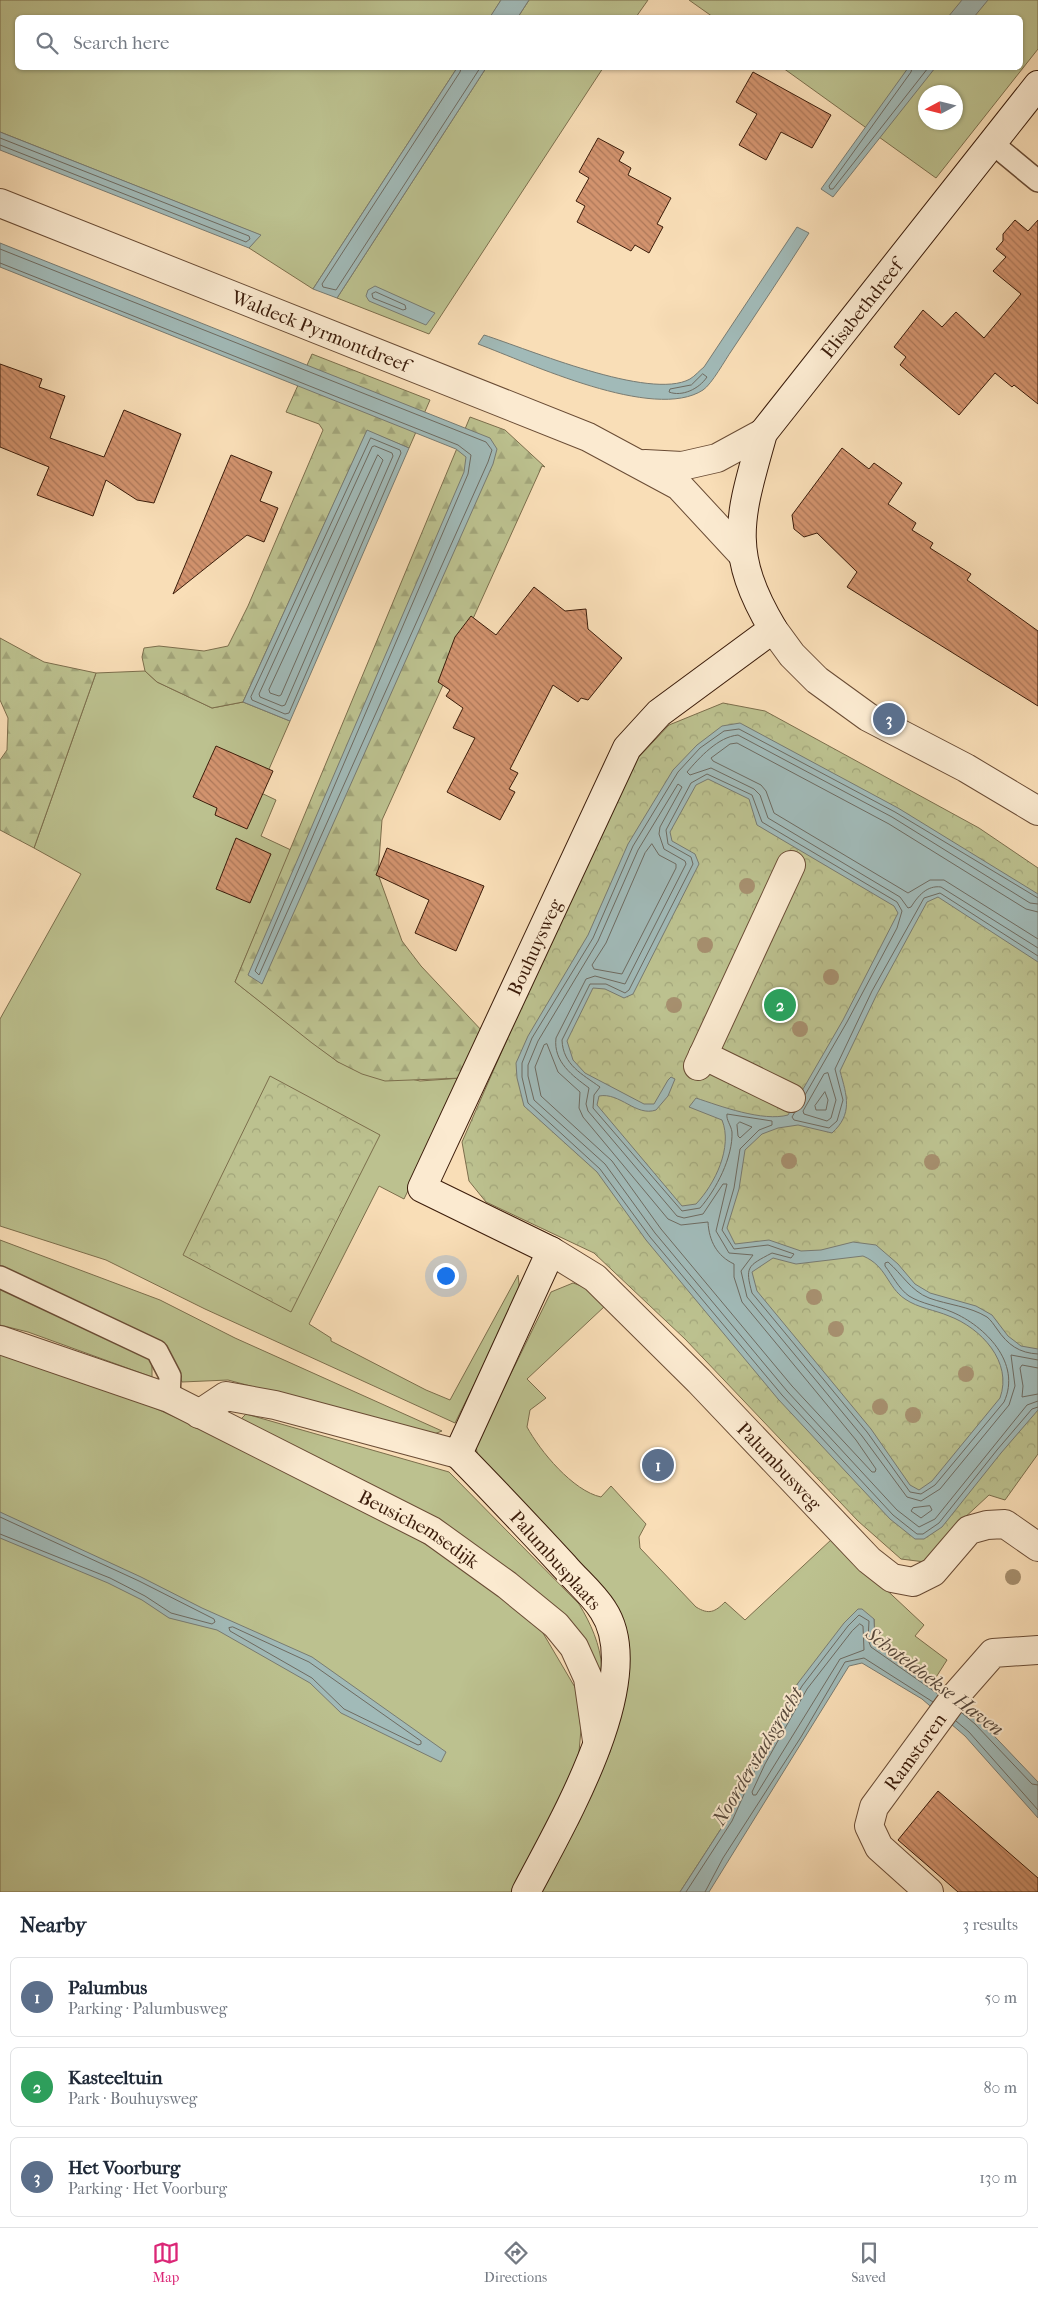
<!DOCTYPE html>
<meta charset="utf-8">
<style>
:root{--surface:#fff;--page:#f6f6f7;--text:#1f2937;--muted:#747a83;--line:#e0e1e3;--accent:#db2777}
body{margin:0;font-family:"IM FELL French Canon",serif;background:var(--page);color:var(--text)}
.compass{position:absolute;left:918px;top:85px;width:45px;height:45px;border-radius:50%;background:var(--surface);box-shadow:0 1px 4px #0004;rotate:263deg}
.you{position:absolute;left:445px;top:1275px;width:18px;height:18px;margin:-12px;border:4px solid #fff;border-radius:50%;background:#1a73e8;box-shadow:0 0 0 8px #1a73e833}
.badge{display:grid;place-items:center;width:32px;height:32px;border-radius:50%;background:var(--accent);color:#fff;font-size:16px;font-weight:700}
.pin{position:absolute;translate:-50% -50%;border:2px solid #fff;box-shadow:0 1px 5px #0006}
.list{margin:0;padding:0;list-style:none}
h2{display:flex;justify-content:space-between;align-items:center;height:65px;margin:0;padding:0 20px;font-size:21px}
h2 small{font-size:16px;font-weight:400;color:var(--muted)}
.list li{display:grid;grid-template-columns:32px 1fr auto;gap:15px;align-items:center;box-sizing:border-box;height:80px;margin:0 10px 10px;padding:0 10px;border:1px solid var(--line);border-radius:8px}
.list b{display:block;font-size:19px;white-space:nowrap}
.list p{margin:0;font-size:16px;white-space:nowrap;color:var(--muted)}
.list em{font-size:16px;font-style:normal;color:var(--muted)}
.icon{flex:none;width:28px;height:28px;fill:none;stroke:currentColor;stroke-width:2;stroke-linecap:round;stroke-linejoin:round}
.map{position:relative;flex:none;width:1038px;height:1892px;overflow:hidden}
.search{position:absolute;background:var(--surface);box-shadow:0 1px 4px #0004;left:15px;right:15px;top:15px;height:55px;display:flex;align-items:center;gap:12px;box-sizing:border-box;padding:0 18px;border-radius:8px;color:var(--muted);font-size:19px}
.sheet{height:335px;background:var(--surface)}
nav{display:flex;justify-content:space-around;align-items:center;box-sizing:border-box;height:70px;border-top:1px solid var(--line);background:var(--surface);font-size:14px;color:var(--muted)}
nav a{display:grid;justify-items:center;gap:2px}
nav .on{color:var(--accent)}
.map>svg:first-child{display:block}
.grass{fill:#bcc18f;stroke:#7c6e4c;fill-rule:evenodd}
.forest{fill:url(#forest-firs);stroke:#7c6e4c}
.park{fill:url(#park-crowns);stroke:#7c6e4c}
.water{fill:#a1bab8;stroke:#787b72;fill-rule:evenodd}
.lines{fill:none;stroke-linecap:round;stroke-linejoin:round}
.shore{stroke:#6e6b61;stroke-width:1}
.building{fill:url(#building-back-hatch);stroke:#3b1c0a}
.lane-casing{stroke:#6a4c35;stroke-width:24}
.street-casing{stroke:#6a4c35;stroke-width:30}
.secondary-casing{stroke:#3b1c0a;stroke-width:30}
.lane{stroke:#fbead0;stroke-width:21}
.street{stroke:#fbead0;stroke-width:28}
.secondary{stroke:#fbead0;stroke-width:28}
.tree{fill:#a68f6e}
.labels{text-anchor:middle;stroke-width:4;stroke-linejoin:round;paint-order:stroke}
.street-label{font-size:19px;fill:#3b1c0a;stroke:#fbead0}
.water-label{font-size:20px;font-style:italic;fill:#5a4b3e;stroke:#fbead0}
</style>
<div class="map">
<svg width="1038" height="1892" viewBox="0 0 1038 1892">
<defs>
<pattern id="forest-firs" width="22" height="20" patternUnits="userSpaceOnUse" patternTransform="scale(1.25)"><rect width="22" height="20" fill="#bcc18f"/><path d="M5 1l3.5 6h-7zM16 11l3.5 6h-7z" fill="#a2a57a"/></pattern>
<pattern id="park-crowns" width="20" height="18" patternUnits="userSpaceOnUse" patternTransform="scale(1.25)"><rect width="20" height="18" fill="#bcc18f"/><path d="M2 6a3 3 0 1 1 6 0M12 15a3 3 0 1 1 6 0" fill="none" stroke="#a2a57a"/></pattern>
<pattern id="building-back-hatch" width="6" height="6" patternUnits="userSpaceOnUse" patternTransform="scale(1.25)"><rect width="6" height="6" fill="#d2936e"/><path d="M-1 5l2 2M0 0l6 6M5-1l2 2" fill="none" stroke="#ac7759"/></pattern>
</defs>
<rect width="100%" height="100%" fill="#f9deb7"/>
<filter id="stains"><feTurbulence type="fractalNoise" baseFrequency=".004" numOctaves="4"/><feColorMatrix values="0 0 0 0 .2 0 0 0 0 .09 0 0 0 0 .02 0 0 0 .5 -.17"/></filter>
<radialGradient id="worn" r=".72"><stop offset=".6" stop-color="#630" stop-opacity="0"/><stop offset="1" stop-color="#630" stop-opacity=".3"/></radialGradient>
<path class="grass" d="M0,0H501L490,18H18V68H457L313,289L249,248L260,235L0,132Z
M529,0H648L636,17H518Z
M689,0H1038V49L936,178L783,68H1020V18L713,17ZM926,92H956V122H926Z
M486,68H603L429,334L337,298Z
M145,671L157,682L212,708L243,702L290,721L259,792L276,800L261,836L291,850L235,982L338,1062L420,1081L462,1078L404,1199L379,1186L309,1324L331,1338V1341L426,1390L450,1400L518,1275L520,1292L455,1423L205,1309L106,1260L0,1226V1019L81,874L34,848L96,673Z
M0,1240L160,1300L235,1338L442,1431L426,1437L321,1405L228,1380L182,1382L170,1353L0,1269Z
M573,1283L587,1288L605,1306L527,1379L546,1398L530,1410L527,1427C540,1451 573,1491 601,1497L611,1486L646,1524L639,1537L640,1548L696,1607C709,1615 715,1612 725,1602L745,1620L832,1539L924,1625L915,1636L947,1660L933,1682L875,1643L874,1619L798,1683L755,1759L728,1818L680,1892H541L579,1822L610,1752L617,1722L627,1644L478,1460L476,1445L551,1292Z
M0,1289L152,1358V1377L28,1332L0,1325Z
M0,1350L97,1382L188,1423L307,1482L409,1534L473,1574L540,1628L576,1689L581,1729L579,1752L572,1773L512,1892H0Z
M246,1414L449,1472L579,1604C591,1624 600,1644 602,1668L598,1671L578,1641L239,1421Z"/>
<path class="forest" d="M312,354L430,400L409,448L367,431L243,702L212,708L157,682L145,671L142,657L144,648L159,646L204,651L228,646L248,606L323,430L319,424L286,412Z
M470,417L505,430L545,467L542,466L382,820L378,874L402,941L421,966L484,1033L462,1078L385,1081L362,1074L338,1062L312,1043L235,982Z
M0,638L44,662L96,673L34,848L0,830V760L7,750L8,718L0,700Z"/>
<path class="park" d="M723,703L765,711L979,828L1038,868V1454L1005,1500L989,1495L947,1534L925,1562L901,1559L858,1521L685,1339L594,1253L486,1202L469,1181L462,1142L610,805L638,758L669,725Z
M270,1076L380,1135L291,1312L183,1255Z"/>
<path class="water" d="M501,0H529L518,17H490Z
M962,0H988L974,17H948Z
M457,68H486L337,298L313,289Z
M908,68H935L833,197L821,189Z
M0,132L261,235L249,248L0,150Z
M797,227L809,233C784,272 758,311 732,350C725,360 712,384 703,390C654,422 529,363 478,344L484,335C528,349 650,401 690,379C695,376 700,370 704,367Z
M0,243L490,438L497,449L493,464L262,984L248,975L464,472L466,457L456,449L0,267Z
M375,286L435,313L426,325L369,301L366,296L368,290Z
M367,430L409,448L290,721L243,702Z
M740,723L898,808L1038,894V962L938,897L927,902L877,994L840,1071C847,1096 853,1114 832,1133L798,1125L778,1128L762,1134L745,1150L739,1189L727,1228L735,1244L769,1240L801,1251L821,1250L853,1242L876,1245L898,1264L915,1284L930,1293L976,1306L992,1315L1008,1336L1021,1346L1038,1349V1410L1001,1453L942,1527L924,1539H915L890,1519L778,1399L646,1240L597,1172L524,1106L517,1078L516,1063L528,1036L588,935L628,844L673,770L697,745L722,726ZM708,779L749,799L757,825L894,906L898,913L843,1020L788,1115C763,1122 720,1106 696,1098L689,1107L722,1120C733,1147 715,1184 696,1204L682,1206L597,1105L599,1096C620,1092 636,1117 656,1110L668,1096L675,1079L671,1077L668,1080L654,1104H644L585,1073L573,1060L567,1041L593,988L605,989L624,998L633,994L699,864L695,854L672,841L670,832L696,785ZM863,1256C887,1266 887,1287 905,1299C918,1308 935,1310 949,1316C981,1328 1013,1362 1000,1398L932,1481L919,1490L910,1485L871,1429L757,1291L752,1272L773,1258L796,1264Z
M0,1512L141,1577L202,1608L312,1657L446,1752L441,1762L341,1713L310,1683L217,1630L169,1618L142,1600L108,1583L0,1538Z
M858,1609H862L874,1619L875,1643L933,1684L979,1720L1038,1782V1818L965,1736L922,1699L862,1663L849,1666L709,1892H680L728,1818L755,1759L798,1683L844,1623Z"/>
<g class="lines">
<path class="shore" d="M461,68L460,72L322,284L323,287L336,290L480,68
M912,68L911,72L829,186L830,189H833L928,68
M0,138L249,236L250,239L246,242L0,145
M0,249L486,442L492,450L488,462L259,975L255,971L468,474L471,455L458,445L0,263
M376,292L405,305L406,309L403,310L373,298L372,294Z
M703,374L707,377C699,389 682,397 669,392L670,389L691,385Z
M371,438L400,450L401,453L289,713L285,714L252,700L251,697Z
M375,446L392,453L393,456L285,705L282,706L260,697L259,694L372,447Z
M378,455L383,460L281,695L279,696L270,693L269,690Z
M652,844L659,855L676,864V868L622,974L594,969L592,965L606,943L645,853Z
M1038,898L895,812L739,729L724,731L700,748L678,772L633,846L593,938L532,1038L522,1063V1077L528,1103L600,1169L650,1237L782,1395L893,1515L917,1534H923L939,1523L997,1450L1032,1409L1038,1407
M1038,904L1030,903L892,817L738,735C718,737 700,757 687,772L690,775L711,768L754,789L760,795L768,818L900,897L908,908L911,907C918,896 927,885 941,887L1038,948
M1038,912L1026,909L889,824L737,743L730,744L711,758L713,761L761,785L766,791L774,813L908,893L930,880H944L1038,939
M547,1044L558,1072L580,1092L579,1108L583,1117L668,1219L681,1225L708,1222C709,1241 717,1256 734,1264V1277L742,1302L856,1440L876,1469L875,1472H872L792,1386L661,1229L612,1161L541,1096L535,1067L544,1045Z
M828,1073L836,1100L831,1118L827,1121L804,1114L803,1111L824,1074Z
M825,1092L828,1100L826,1110H816L815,1106Z
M805,1095L847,1022L897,928L902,911L897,902L762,822L752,795L707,774L691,783L666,830L668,844L691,857L693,864L629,990L625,993L606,984H590L562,1040C563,1065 582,1074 600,1087L594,1095L593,1108L682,1211L700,1208C716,1190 733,1157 732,1132C731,1125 726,1120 727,1114L772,1121V1125L759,1130L740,1149L734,1188L722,1230L734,1249L768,1245L794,1254L791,1258L772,1253C747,1266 745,1267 752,1293L867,1432L910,1492L921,1494L935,1485L1004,1402C1022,1363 985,1326 952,1312C938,1306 922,1304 909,1296C899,1289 892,1275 885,1266V1263L888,1262C902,1274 911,1291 929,1298C948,1305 969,1306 987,1317C991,1320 994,1325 997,1329C1008,1345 1019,1353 1038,1354
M795,1112L792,1117L794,1120L829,1128L837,1121L843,1100L835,1069L872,991L924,898L940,893L1038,956
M740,1122L752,1127L740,1138L738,1136L737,1125Z
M1038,1360L1011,1355L1015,1386L1009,1405L940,1489L921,1501L907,1497L862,1436L747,1297L741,1271L753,1255L729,1253L716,1231L727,1184H723L703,1214L684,1218L677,1216L588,1111L586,1104L589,1088C573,1076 553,1062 556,1038L586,979L595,976L625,984L686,864L685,861L664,849L659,834L660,827L682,787L678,784L638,850L598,941L538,1041L528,1065V1076L534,1100L605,1164L655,1233L787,1391L897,1510L919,1527L935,1519L1027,1405L1038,1401
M1038,1368L1022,1365L1020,1368L1023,1386L1022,1397L1038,1394
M930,1506L932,1510L921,1518L911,1511L913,1508Z
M0,1517L139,1581L214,1619L215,1622L212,1624L171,1613L145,1596L110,1578L0,1534
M860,1624L863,1626L864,1650L840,1659L756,1795H753L752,1792L765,1764L807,1689L852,1631Z
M233,1627L309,1662L421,1741V1744L418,1745L344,1709L312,1678L230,1631L229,1628Z
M962,1713L975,1724L1032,1784L1038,1785
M956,1721L969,1732L1038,1810
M686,1892L732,1821L759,1761L802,1686L848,1626L859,1615L869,1621L868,1640L871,1647L938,1694
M705,1892L723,1858L801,1737L845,1662L864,1658L933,1702"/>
</g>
<path class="building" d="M753,72L831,115L812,148L781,132L766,160L739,145L757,114L736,102Z
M598,138L624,152L619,161L631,168L628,175L671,198L657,224L663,227L649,253L635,245L631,251L577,222L585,206L576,201L589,178L579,172Z
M1015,220L1028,231L1038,220V404L1014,385L1012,387L995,373L959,415L900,365L906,357L894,347L923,310L942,327L956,312L984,338L1021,294L993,271L1006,257L996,249L1003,241V234Z
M0,364L42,379L39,387L65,396L50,438L104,457L124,410L181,434L154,503L137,500L106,480L93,516L37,495L49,467L0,447Z
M842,448L869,469L874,463L902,483L888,504L916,523L912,530L933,543L930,548L971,574L967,580L1038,631V706L847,587L857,572L817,533L804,537L794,529L792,515Z
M231,455L272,472L260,501L278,508L264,542L247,535L173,594Z
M534,587L565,611L586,609L588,629L622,658L588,700L581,698L578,702L553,685L510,769L518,773L509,789L515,792L500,820L447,792L475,738L453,728L463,708L446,696L450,690L438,682L455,637L471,616L496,635Z
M216,746L273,771L247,829L215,815L217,808L193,797Z
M236,838L271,854L250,903L216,889Z
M387,848L484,886L456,951L415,933L429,900L376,875Z
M938,1791L1038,1878V1892H958L898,1840Z"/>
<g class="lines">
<g class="lane-casing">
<path id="lane" d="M992,143L1038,181
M0,1277L157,1351L170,1376L169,1398"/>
</g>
<g class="street-casing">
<g id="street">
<path id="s1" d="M0,203L588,437L679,486L742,554"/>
<path d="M645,464L682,466L717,458L763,433"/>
<path d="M773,629L792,655L817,680L868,717L966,768L1038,811"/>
<path d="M703,1055L791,1098"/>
<path d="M698,1066L791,865"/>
<path id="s2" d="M551,1251L595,1278L699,1381L869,1560L892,1578L913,1582L933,1572L969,1530L987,1525L1005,1524L1038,1547"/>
<path id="s3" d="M0,1340L169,1398L432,1531L507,1585L556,1625L574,1647L588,1678L597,1741"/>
<path d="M199,1414L226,1396L275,1405L458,1454"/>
<path id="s4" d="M929,1892L879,1847L869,1826L874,1807L957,1694L993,1653L1038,1650"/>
</g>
</g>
<g class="secondary-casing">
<g id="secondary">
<path id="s5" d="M526,1892C559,1828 649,1679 603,1610C593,1594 577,1581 565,1567C530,1529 494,1491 458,1454L551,1251L422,1188L627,748L659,713L773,629C726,550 740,516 763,433L1038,85"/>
</g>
</g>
<use href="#lane" class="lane"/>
<use href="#street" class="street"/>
<use href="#secondary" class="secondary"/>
</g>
<g class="tree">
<circle cx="747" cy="886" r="8"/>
<circle cx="705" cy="945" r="8"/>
<circle cx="831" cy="977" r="8"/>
<circle cx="674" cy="1005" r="8"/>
<circle cx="800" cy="1029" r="8"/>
<circle cx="789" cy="1161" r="8"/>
<circle cx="932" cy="1162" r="8"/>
<circle cx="814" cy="1297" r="8"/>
<circle cx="836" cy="1329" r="8"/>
<circle cx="966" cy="1374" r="8"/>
<circle cx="880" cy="1407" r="8"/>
<circle cx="913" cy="1415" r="8"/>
<circle cx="1013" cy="1577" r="8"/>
</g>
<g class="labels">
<g class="street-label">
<text dy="7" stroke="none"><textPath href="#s5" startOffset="1921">Elisabethdreef</textPath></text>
<text dy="7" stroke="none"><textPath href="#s1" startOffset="345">Waldeck Pyrmontdreef</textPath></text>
<text dy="7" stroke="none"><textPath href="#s5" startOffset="1149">Bouhuysweg</textPath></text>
<text dy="7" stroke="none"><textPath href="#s2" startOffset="315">Palumbusweg</textPath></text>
<text dy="7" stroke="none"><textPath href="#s3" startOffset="461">Beusichemsedijk</textPath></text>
<text transform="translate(556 1560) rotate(48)" y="7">Palumbusplaats</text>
<text dy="7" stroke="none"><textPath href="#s4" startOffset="179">Ramstoren</textPath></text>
</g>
<g class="water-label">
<text transform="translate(935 1681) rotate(37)" y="7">Schoteldoekse Haven</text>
<text transform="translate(757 1756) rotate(-59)" y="7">Noorderstadsgracht</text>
</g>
</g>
<rect width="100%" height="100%" filter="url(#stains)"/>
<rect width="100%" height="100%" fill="url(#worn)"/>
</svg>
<svg class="compass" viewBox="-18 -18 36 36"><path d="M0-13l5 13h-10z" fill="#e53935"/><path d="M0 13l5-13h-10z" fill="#747a83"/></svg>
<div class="you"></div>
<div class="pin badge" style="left:658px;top:1465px;background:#5c6f8a">1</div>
<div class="pin badge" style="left:780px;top:1005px;background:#2e9e5b">2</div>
<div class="pin badge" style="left:889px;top:719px;background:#5c6f8a">3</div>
<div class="search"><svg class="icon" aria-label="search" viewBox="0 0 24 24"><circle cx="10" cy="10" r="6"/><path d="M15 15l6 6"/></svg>Search here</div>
</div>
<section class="sheet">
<h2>Nearby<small>3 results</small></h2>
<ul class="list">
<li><span class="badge" style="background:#5c6f8a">1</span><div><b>Palumbus</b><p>Parking · Palumbusweg</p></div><em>50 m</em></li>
<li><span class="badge" style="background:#2e9e5b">2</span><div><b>Kasteeltuin</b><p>Park · Bouhuysweg</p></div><em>80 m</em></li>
<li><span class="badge" style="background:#5c6f8a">3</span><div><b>Het Voorburg</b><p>Parking · Het Voorburg</p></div><em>130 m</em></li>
</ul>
</section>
<nav>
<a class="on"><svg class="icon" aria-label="map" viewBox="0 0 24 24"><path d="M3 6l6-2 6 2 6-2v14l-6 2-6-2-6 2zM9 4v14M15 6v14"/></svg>Map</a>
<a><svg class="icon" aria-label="directions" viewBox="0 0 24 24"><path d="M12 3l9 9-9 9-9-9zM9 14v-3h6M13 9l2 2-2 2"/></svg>Directions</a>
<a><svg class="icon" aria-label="saved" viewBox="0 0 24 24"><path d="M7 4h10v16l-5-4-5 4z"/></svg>Saved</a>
</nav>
